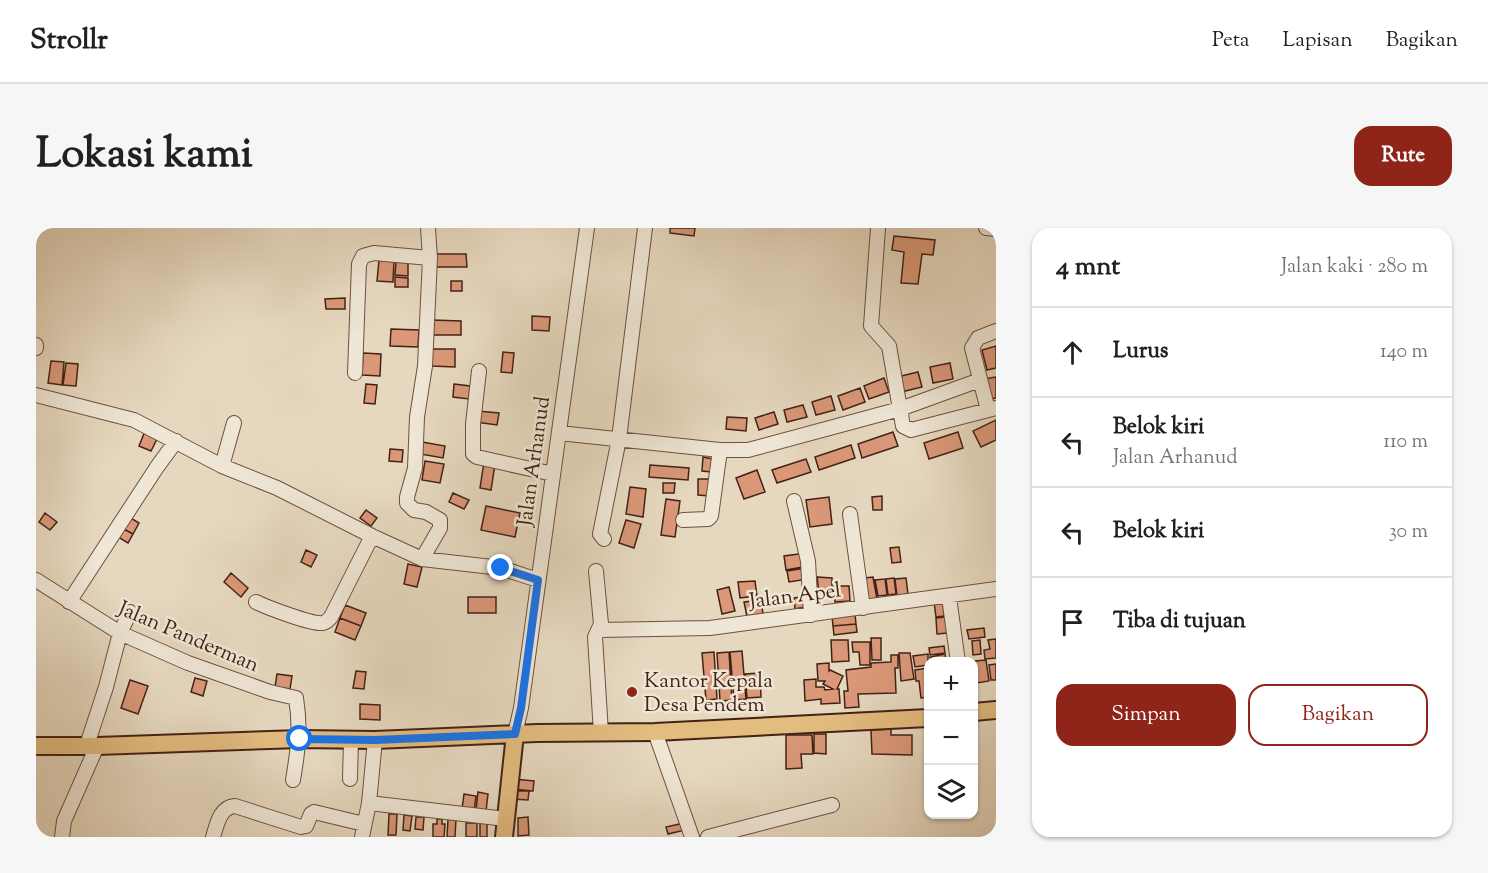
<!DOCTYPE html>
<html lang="id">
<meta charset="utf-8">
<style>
:root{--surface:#fff;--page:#f6f6f6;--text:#202124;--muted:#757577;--line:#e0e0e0;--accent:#8f2418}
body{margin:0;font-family:"Sorts Mill Goudy",serif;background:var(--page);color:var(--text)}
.controls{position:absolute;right:18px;bottom:18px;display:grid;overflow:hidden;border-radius:12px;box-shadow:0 2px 4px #0004}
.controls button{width:54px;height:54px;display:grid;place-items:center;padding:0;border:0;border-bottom:2px solid var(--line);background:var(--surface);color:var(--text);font:30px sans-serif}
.stop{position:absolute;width:18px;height:18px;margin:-14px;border:4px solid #1a73e8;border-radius:50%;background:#fff}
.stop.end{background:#1a73e8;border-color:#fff;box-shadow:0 2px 6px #0008}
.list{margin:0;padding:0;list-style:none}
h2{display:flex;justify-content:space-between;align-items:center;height:78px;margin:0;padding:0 24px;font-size:26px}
h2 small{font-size:20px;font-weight:400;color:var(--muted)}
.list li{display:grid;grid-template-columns:39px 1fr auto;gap:18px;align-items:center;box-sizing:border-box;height:90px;padding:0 24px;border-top:2px solid var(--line)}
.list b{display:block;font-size:22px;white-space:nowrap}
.list p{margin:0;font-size:20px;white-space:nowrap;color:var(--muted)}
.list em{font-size:20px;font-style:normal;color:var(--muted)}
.actions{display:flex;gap:12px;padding:18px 24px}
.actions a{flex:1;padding:14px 0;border:2px solid var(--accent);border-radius:18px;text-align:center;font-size:21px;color:var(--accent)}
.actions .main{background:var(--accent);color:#fff}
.icon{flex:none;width:33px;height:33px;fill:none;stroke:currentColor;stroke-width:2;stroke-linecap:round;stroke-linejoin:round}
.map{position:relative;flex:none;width:960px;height:609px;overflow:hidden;border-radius:18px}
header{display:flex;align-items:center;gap:36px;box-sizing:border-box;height:84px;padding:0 30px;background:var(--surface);border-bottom:2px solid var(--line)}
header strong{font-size:28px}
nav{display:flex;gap:33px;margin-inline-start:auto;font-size:21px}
.intro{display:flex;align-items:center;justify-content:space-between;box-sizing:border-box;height:144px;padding:0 36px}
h1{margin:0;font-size:42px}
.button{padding:15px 27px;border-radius:18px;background:var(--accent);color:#fff;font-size:21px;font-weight:700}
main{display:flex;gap:36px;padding:0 36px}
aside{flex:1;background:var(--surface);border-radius:18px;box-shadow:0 2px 4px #0004}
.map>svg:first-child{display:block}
.building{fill:#da9878;stroke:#432216;stroke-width:1.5}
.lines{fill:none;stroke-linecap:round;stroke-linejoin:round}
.minor-casing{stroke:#6c5040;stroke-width:16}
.major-casing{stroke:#432216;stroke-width:20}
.minor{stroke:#efe6d5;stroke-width:14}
.major{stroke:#e3bc80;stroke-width:16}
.route{stroke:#1a73e8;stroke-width:8}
.poi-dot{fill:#8f2418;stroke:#efe6d5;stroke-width:2}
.labels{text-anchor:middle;stroke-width:5;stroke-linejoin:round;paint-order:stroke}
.street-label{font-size:21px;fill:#432216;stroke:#efe6d5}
.poi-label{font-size:21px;fill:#432216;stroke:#efe6d5;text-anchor:start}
</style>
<header>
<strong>Strollr</strong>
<nav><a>Peta</a><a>Lapisan</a><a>Bagikan</a></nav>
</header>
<div class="intro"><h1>Lokasi kami</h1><a class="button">Rute</a></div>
<main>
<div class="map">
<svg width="960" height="609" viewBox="0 0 960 609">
<rect width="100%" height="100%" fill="#e6d8bf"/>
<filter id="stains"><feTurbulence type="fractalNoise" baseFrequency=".00333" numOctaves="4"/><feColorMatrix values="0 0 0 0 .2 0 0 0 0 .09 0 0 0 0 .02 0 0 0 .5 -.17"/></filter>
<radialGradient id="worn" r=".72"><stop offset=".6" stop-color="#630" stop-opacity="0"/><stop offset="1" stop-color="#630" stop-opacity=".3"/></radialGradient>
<path class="building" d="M634,0H659L658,8L634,5Z
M858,8L899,12L897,27L886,26L882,56L865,55L868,24L856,22Z
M400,26H430L431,39H400Z
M343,32L358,33L357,54L341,53Z
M360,34H372V48L359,47Z
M359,49L372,50V59H359Z
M415,53H426V63H415Z
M309,70V81H290L289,71Z
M496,88L514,89L513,103L496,102Z
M396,92L425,93V107H396Z
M355,101L383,102L382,119L354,118Z
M960,118V140L951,142L946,122Z
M395,121H419V139L395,138Z
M467,124L478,125L476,145L465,144Z
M327,125L345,126L344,148L326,147Z
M15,133L28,134L26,157L12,155Z
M30,135L42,136L40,158L27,157Z
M914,135L917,151L897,155L894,139Z
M882,144L886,159L865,164L861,149Z
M960,149V170L951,172L947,151Z
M848,150L853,164L833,171L828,158Z
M330,156L341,157L339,176L328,175Z
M418,156L434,158L433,171L417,169Z
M824,160L829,174L807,182L802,168Z
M795,168L799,182L780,187L776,174Z
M767,177L771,189L751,194L748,182Z
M441,183L463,185L461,197L440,194Z
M738,184L742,196L723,202L719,190Z
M691,189L711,190L710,203L690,201Z
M960,192V212L945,219L937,203Z
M109,203L122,209L115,223L103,218Z
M857,204L862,218L826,230L822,216Z
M922,204L927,220L893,231L888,215Z
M386,214L409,218L407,230L384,226Z
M815,217L819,230L783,242L779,229Z
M354,221L367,222L366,234L353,233Z
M667,229L677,231L675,244L666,243Z
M770,231L775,244L741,255L736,242Z
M389,233L408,236L404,255L386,252Z
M448,234L459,236L455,262L444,260Z
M614,237L653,240L652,252L613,249Z
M721,242L729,264L708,271L700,250Z
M662,251H675L674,268L662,267Z
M627,255H639L638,265H627Z
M594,259L610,261L607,289L590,286Z
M417,265L433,272L428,281L413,274Z
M846,268V282H837L836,269Z
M793,269L796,296L774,299L770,272Z
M630,271L644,273L639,309L625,307Z
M450,278L484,285L479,309L445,302Z
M330,282L341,290L335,298L324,290Z
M9,285L21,294L14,302L3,294Z
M93,289L103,295L97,306L86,300Z
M590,292L605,296L598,320L583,315Z
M86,300L97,306L92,315L82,309Z
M863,319L865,334L856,335L854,320Z
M270,322L281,327L275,339L265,334Z
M770,325L772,338L750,342L748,328Z
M372,336L386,339L381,359L368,356Z
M770,340L772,351L753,354L751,343Z
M195,345L212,360L205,369L188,354Z
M781,349L796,350V366L783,365Z
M837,349L841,371L832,372L829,350Z
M858,350L860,366L852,367L850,351Z
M870,350L872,366L861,368L859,351Z
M849,351L851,367L842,368L839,352Z
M719,353L721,368L704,370L702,354Z
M798,358H813L814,373L799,374Z
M693,359L699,383L686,386L681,362Z
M772,368L774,378L759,381L758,370Z
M432,369H460V385H432Z
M725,372L727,386L711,389L708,374Z
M907,373L908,388L900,389L898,374Z
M309,377L330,385L325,398L304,390Z
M819,386L820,396L797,398L796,388Z
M909,389L911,405L901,406L900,390Z
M304,390L325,398L319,412L299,404Z
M820,396L821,404L798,407L797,398Z
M948,400L949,409L933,411L931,402Z
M835,410H845V432H836Z
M960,411V430L949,431L948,422L954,421L952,412Z
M795,412H812L813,433L796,434Z
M944,412L945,426L937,427L936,413Z
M816,414H834V437H824L823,424H817Z
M908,418L909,425L894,427L893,420Z
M706,423L710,471L698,472L694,424Z
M678,424L681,471L670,472L666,425Z
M693,424L696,472L684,473L681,425Z
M863,425H874L878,451L865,453Z
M892,426V437L879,439L877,428Z
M909,426L910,433L895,434L894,429Z
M855,427H862V440H859L860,465L822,466L823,479L809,480L808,463H812L810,442L835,439V435L855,434Z
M950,432L953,453L941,455L939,433Z
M793,435V443L794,442L807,448L801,461H803L804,475L785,476V471L769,473L768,452L780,451V459H788L789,462L797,461L787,456L789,453H782L781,436Z
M960,436V452H955L953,437Z
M892,440V469L885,470L883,453H880L879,442Z
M320,443L330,444L328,461L317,460Z
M724,445L725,469L711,470L709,446Z
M241,446L256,448L254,461L239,459Z
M159,450L171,453L167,468L155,464Z
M94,452L112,458L102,486L85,480Z
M698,474V483L685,484L684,475Z
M324,476L344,477V492L324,491Z
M855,501V507H876V527L836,526L835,502Z
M778,506H790V526L778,525Z
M750,507H776L777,526H765L766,540L750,541Z
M477,551L498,553L497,563L476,561Z
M476,563H493L492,572L476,571Z
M442,564L452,566L450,583L440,582Z
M428,566L440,568L438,583L426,581Z
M353,586H361L360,607H352Z
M368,587L376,588L374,603L367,602Z
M380,589H388L387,602L379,601Z
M492,589L493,607L482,608V590Z
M401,591H406V596H409L408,609H397V596H401Z
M412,591H420L419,609H411Z
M444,594L451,595V609H444Z
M430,595H441V609H430Z
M648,595L649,602L632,606L630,599Z"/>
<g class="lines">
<g class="minor-casing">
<path id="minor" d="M842,0L835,98L853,118L864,181L944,152
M950,0L960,1
M0,120V117
M443,143L437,196V226L441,229L517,246
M319,145L323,36L327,28L338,25L394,30
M0,167L98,192L186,238L241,260L336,308L386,331L465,340L502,352
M952,182L936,120L942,110L960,103
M523,205L684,222H712L864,181L867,198L875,202L960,180
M186,238L198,195
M758,273L772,333L775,387
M814,286L827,380
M647,292L672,291L675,288L684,222
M568,311L564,306L583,211L609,0
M386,331L404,300V292L390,284L378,282L371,275V269L379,240L381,189L389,138L394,30L392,0
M560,343L565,396L559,409L565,505
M0,352L84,405L152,435L234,464L260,470C265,501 262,522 257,552
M913,369L922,434
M33,374L121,239L140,213
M220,374C230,379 277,397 287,395C291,394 292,392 295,389L336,308
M563,402L674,400L960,361
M619,504L656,609
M479,506L485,480L551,0
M51,517L70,459L84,405L94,384
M314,551L315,512
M333,575L470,591
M26,609L28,593L61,518
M177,609C181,596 184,579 199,578L265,599L270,598L275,586L278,584L328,596
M326,609L333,575L339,512
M672,609L796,577"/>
</g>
<g class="major-casing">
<path id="major" d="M938,484L960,482
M0,518H61L264,511L339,512L501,505L619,504L892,490
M468,609L479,506"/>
</g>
<use href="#minor" class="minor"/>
<use href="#major" class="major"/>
</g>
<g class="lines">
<path class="route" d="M264,511L339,512L479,506L485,480L502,352L465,340"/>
</g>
<circle class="poi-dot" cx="596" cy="464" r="6"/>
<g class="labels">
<g class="street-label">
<text transform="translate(497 233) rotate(-82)" y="7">Jalan Arhanud</text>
<text transform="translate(759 367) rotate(-7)" y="7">Jalan Apel</text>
<text transform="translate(153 408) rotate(23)" y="7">Jalan Panderman</text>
</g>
<g class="poi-label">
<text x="608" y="459">Kantor Kepala<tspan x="608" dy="24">Desa Pendem</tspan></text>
</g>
</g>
<rect width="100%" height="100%" filter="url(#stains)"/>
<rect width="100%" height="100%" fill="url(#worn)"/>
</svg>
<div class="controls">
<button>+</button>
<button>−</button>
<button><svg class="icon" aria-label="layers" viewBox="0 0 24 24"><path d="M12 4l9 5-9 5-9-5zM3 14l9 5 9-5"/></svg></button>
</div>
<div class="stop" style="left:264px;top:511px"></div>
<div class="stop end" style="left:465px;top:340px"></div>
</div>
<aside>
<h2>4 mnt<small>Jalan kaki · 280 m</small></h2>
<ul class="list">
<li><svg class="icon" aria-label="ahead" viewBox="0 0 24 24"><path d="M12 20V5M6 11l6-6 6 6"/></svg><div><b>Lurus</b></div><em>140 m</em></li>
<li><svg class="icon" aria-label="left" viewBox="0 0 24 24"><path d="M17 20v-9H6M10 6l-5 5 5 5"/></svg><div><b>Belok kiri</b><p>Jalan Arhanud</p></div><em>110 m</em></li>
<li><svg class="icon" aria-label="left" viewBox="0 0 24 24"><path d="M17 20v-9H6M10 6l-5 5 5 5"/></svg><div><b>Belok kiri</b></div><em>30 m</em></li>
<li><svg class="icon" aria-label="arrive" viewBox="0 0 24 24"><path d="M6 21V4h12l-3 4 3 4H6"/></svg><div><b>Tiba di tujuan</b></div></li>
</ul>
<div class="actions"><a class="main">Simpan</a><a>Bagikan</a></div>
</aside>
</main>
